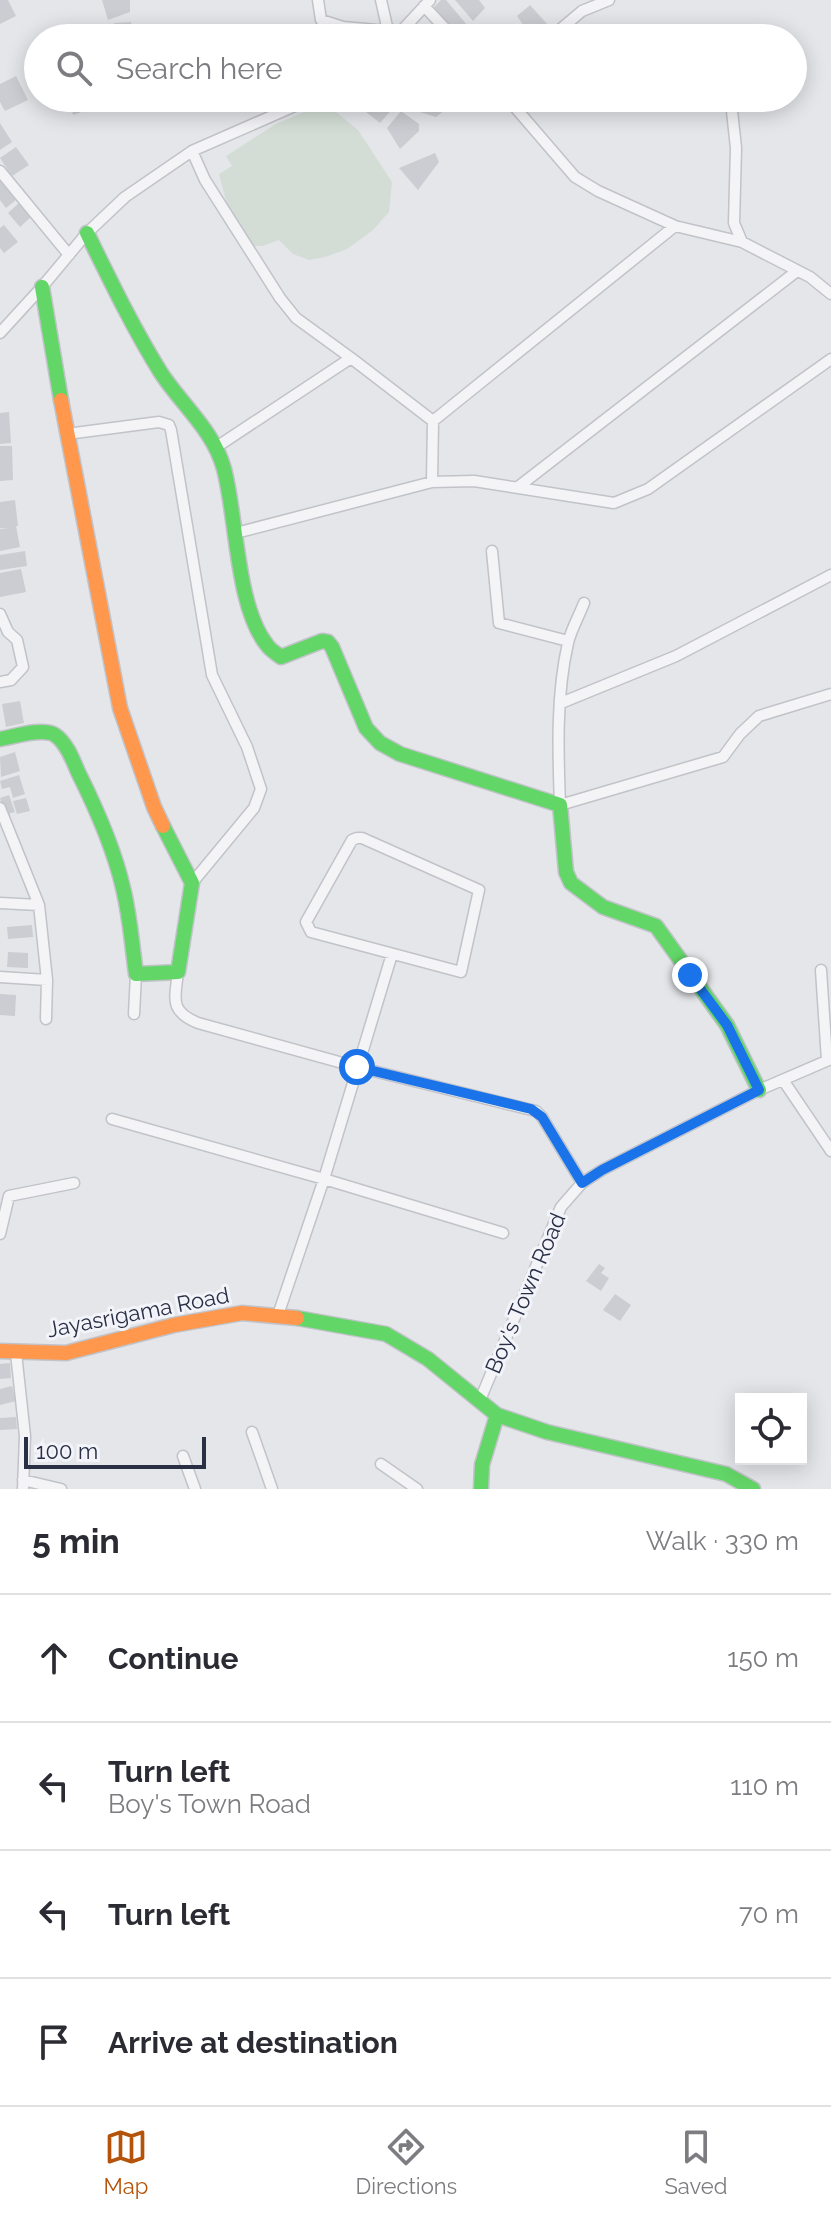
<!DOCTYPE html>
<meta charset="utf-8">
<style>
:root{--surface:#fff;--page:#f2f2f3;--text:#2b2b33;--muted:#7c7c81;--line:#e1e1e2;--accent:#b45309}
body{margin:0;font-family:Raleway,sans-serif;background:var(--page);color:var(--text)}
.controls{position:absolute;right:24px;bottom:24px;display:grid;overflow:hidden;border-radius:0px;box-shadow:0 4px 20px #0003}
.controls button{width:72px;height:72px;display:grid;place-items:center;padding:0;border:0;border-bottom:2px solid var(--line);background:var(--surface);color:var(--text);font:40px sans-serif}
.scale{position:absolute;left:24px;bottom:20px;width:182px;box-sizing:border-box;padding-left:8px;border:4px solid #292f45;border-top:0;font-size:22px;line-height:28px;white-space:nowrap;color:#292f45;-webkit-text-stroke:6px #f2f4f9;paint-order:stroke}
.stop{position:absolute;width:24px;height:24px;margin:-18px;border:6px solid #1a73e8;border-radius:50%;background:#fff}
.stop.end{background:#1a73e8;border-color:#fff;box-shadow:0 2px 8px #0008}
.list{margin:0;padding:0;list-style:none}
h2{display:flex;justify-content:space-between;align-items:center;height:104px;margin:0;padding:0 32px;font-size:34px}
h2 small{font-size:26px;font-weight:400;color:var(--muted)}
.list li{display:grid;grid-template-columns:52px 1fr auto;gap:24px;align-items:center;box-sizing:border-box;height:128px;padding:0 32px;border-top:2px solid var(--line)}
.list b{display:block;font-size:30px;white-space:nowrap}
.list p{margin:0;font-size:26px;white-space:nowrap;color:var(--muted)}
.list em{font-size:26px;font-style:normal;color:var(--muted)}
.icon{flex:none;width:44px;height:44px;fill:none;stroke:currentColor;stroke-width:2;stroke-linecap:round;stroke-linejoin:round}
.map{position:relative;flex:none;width:831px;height:1489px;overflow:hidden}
.search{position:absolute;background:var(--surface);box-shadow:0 4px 20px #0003;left:24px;right:24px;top:24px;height:88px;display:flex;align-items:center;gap:20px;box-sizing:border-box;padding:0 28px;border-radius:44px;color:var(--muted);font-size:30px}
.sheet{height:616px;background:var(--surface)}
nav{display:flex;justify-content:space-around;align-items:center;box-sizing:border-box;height:112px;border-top:2px solid var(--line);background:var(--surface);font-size:22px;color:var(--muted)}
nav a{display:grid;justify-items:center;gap:4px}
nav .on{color:var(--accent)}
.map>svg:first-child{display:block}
.green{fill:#d3ddd5}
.building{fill:#cbcdd2}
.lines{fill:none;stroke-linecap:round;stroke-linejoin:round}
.street-casing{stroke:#c1c3c8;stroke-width:13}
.fast-casing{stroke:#c1c3c8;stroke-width:17}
.slow-casing{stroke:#c1c3c8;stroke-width:17}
.street{stroke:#f4f4f7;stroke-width:10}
.fast{stroke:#63d668;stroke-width:14}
.slow{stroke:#ff974d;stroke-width:14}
.route{stroke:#1a73e8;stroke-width:10}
.labels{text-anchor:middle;stroke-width:6;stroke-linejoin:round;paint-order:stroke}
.street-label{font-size:22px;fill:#292f45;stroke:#f2f4f9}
</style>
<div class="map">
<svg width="831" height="1489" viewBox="0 0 831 1489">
<rect width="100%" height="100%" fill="#e4e6ea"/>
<path class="green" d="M304,112H336L358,130L392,182L389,212L373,230L347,249L325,257L309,260L293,254L279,240L262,246H252L227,205L219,174L232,166L226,156L276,124Z"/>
<path class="building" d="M0,0H8L16,16L0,24Z
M102,0H130V12L108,20Z
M441,0H446L473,32L463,38H442L427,14Z
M455,0H479L485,8L473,21Z
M530,5L549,26L543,38H532L517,16Z
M131,22L134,38H115L114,23Z
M255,25L258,38H224L223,30Z
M16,76L28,100L5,111L0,102V84Z
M69,98H87V110L73,115Z
M183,98H215L218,110L187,111Z
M355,98H402L380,123L352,101Z
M433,98H460L436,117L420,112Z
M401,111L419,124V131L400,149L387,128Z
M0,123L12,142L0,150Z
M16,147L29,165L12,176L0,158Z
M435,153L439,162L418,190L399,168Z
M0,179L17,199L6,208L0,200Z
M19,203L31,217L20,227L8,213Z
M4,225L18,242L4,253L0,248V228Z
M9,412L11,443L0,444V413Z
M0,446H12L13,480L0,481Z
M15,500L18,526H16L20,547L0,551V529L8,528H0V502Z
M25,551L27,566L0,570V555Z
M21,569L26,592L0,597V573Z
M20,701L24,723L6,727L2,704Z
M15,752L20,771L1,777L0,757Z
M19,775L25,794L13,798L10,787L2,789L0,781Z
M9,795L15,812L5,815L0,798Z
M26,798L30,811L17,814L13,801Z
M32,925L33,937L8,939L7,927Z
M8,952L28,953V968L7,967Z
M0,994L16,995L15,1016L0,1015Z
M599,1264L605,1268L601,1273L609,1278L601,1291L586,1281Z
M615,1294L631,1305L620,1321L603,1310Z
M10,1363L11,1378L0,1379V1364Z
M12,1386L16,1401L0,1405V1389Z
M16,1417L17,1429L0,1430V1418Z"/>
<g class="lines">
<g class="street-casing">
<path id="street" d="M318,0L321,20L343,27L388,31
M381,0L388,31L392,30
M424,6L454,38
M395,38L430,0
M550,38L582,11L609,0
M507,98L575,177L598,191L675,226L742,242L810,277L831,294
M726,98L732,111L736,148L734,223L742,242
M192,151L205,180L280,298L296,318L351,358
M0,171L69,255
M0,333L42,287L87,233L125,197L192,151L313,98
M67,434L159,422L169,425L171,430L212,675L247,747L261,789L254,808L192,883
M215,448L351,358L433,421L675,226
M432,482L433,421
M518,487L797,271
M236,533L432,482L474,481L614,503L648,489L831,359
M492,551L499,623L568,641
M584,603C579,616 571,630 568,643C556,695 558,752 560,805L723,757L740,734L759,716L831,694
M0,614L8,632L17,640L23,667L11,680L0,682
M561,703L676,656L831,575
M0,808L39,905L47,980L0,977
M357,838H362L479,890L461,972L311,932L306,922L352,840Z
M0,903L39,905
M821,970L827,1060
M178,972C175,999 169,1011 198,1023L357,1067L536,1111L542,1117L582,1183
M134,1014L136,974
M46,1019L47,980
M783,1080L831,1151
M112,1119L324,1179L503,1233
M0,1234L9,1196L74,1183
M278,1315L324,1179L392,954
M16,1353L25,1436L23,1489
M480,1400L561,1207L582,1183L602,1170L759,1090L831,1059
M252,1432L272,1489
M183,1456L195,1489
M381,1464L417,1489
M23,1480L61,1489"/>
</g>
<g class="fast-casing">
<path id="fast" d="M87,233C110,280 133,328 161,373C182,405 214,431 224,469C237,517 236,607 267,645C270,650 276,653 281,657L322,641L328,642L332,647L366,728L380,743L400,754L560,805L566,872L571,883L603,907L656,926L727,1025L759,1090
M42,287L61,400
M0,739C13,737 43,727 55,735C66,742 73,760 78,772C96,808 114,848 123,888C130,916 132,945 136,974L178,972L192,883L163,826
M297,1318L386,1334L428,1359L497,1415L547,1432L726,1474L753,1489
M481,1489L482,1465L497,1415"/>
</g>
<g class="slow-casing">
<path id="slow" d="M61,400L120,708L154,807L163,826
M0,1351L66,1353L174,1325L242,1313L297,1318"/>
</g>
<use href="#street" class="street"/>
<use href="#fast" class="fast"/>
<use href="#slow" class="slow"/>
</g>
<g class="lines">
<path class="route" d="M357,1067L531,1109L542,1117L582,1183L602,1170L759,1090L727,1025L690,975"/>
</g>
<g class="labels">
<g class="street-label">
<text transform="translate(525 1293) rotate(-67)" y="8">Boy's Town Road</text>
<text transform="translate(138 1312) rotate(-11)" y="8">Jayasrigama Road</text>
</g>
</g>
</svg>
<div class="controls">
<button><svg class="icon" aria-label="locate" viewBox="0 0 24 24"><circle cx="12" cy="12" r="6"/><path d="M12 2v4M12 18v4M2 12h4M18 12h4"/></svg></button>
</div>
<div class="scale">100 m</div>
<div class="stop" style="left:357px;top:1067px"></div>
<div class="stop end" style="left:690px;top:975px"></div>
<div class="search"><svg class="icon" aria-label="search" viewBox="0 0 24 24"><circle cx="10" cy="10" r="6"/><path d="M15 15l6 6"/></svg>Search here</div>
</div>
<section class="sheet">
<h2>5 min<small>Walk · 330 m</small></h2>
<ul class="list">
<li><svg class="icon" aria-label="ahead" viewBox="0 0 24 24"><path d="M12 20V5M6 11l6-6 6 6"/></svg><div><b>Continue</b></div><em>150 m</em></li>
<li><svg class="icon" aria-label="left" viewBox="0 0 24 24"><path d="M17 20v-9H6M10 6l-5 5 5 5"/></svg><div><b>Turn left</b><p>Boy's Town Road</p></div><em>110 m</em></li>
<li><svg class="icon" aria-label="left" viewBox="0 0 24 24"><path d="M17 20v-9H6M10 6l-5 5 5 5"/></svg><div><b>Turn left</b></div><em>70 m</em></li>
<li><svg class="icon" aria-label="arrive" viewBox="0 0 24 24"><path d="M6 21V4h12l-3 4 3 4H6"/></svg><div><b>Arrive at destination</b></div></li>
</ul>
</section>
<nav>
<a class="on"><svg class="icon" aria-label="map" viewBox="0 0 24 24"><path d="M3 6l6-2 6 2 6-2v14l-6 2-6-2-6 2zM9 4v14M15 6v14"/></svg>Map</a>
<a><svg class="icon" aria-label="directions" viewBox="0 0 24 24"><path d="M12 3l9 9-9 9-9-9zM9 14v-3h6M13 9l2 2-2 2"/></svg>Directions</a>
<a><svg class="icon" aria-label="saved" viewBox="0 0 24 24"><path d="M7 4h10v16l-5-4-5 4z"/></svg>Saved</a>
</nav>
